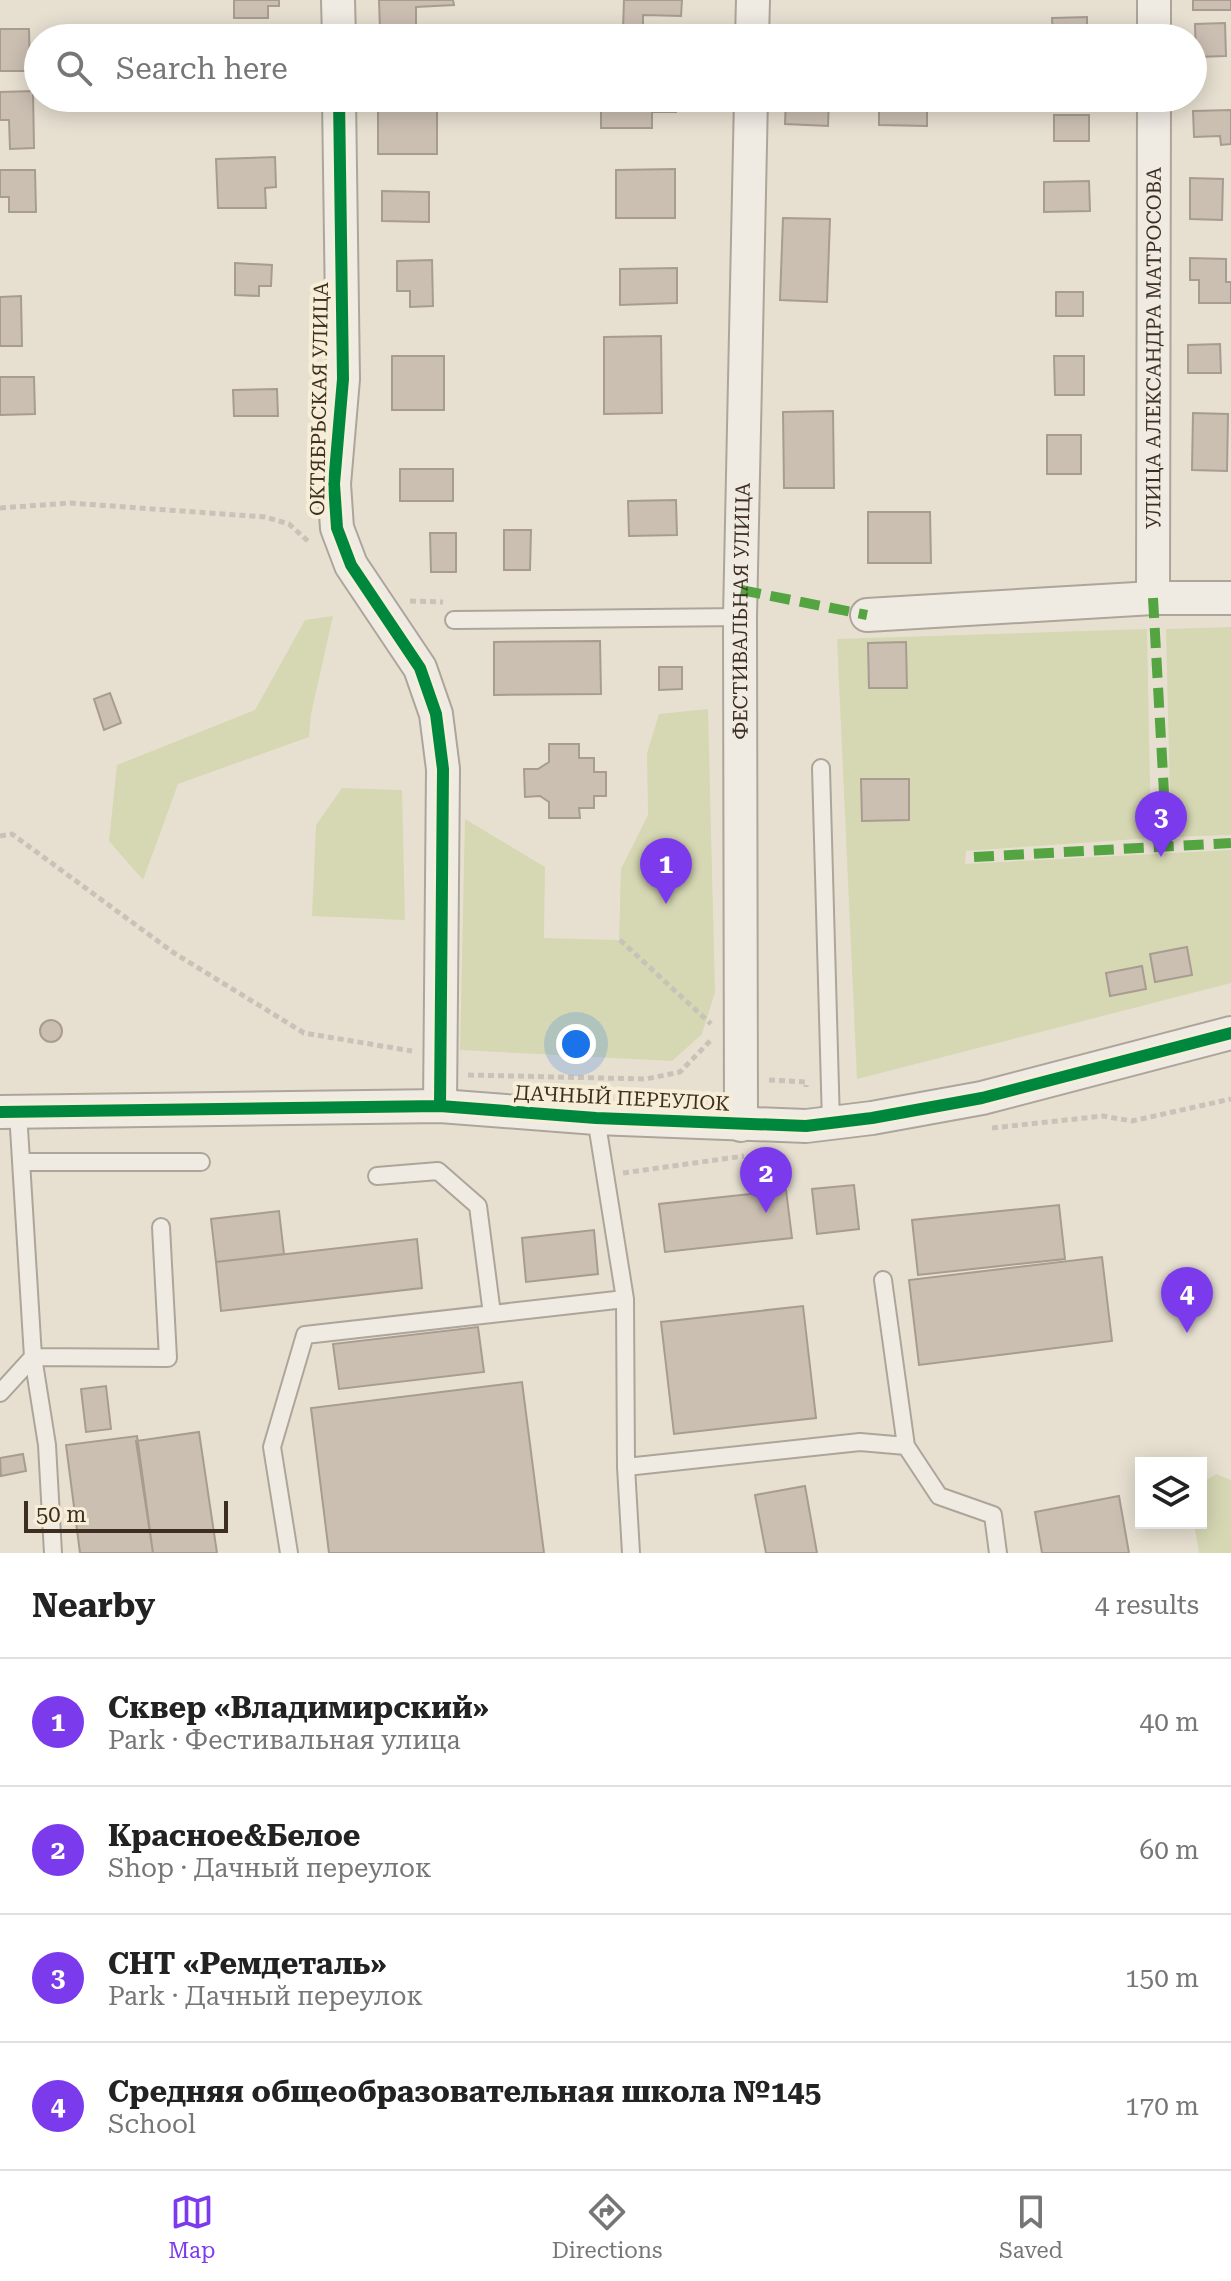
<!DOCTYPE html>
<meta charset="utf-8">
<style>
:root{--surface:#fff;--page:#f2f2f2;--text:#222;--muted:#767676;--line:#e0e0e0;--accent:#7c3aed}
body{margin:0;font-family:"Roboto Serif",serif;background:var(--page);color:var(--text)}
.controls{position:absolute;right:24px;bottom:24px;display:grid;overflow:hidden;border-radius:0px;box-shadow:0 4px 20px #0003}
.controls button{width:72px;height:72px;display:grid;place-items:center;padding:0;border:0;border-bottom:2px solid var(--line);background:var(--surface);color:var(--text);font:40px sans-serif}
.scale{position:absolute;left:24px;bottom:20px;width:204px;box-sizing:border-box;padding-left:8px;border:4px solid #3d2e20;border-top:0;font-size:22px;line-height:28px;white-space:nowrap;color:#3d2e20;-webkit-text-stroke:6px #f7eed8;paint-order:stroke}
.you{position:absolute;left:576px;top:1044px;width:28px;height:28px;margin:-20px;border:6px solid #fff;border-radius:50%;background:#1a73e8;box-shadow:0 0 0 12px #1a73e833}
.badge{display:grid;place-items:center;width:52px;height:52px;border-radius:50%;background:var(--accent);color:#fff;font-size:26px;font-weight:700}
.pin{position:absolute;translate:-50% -66px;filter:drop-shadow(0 2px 4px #0008)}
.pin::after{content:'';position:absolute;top:42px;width:28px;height:24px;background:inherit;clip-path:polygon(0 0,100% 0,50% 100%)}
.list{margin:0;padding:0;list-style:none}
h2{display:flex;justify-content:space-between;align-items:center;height:104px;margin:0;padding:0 32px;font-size:34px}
h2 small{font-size:26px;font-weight:400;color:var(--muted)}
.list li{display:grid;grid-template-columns:52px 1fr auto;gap:24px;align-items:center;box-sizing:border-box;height:128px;padding:0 32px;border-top:2px solid var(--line)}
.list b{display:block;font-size:30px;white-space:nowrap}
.list p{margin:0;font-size:26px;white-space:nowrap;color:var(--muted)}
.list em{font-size:26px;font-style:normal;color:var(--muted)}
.icon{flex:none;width:44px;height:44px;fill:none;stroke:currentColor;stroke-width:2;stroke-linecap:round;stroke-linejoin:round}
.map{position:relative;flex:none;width:1231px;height:1553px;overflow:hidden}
.search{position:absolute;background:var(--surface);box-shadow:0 4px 20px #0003;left:24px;right:24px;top:24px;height:88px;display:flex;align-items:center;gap:20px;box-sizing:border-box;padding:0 28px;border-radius:44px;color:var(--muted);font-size:30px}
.sheet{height:616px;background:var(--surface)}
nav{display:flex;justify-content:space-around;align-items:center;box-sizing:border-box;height:112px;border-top:2px solid var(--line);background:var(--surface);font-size:22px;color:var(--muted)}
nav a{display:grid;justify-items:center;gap:4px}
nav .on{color:var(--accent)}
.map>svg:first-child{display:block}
.green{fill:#d6d7b3}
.building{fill:#cbbfb2;stroke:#a89c90;stroke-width:2}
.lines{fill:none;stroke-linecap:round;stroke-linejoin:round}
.lane-casing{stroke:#ada599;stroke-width:20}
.street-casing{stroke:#ada599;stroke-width:36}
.path{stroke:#c8c2b9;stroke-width:5;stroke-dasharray:6 4;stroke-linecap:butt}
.lane{stroke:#efebe3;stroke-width:16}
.street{stroke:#efebe3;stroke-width:32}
.quiet{stroke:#54a441;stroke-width:10;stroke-dasharray:20 10;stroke-linecap:butt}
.cycleway-casing{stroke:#f7eed8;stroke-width:17}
.cycleway{stroke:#00873e;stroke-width:12}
.labels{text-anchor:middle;stroke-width:8;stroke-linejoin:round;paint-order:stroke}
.street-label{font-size:20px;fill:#3d2e20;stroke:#f7eed8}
</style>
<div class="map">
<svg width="1231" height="1553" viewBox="0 0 1231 1553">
<rect width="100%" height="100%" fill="#e7e0d1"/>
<path class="green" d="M333,616L311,714L309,737L178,784L143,880L109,841L117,765L255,710L305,620Z
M1231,627V835L1171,837L1166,629Z
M1147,629L1151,838L966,851L965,864L1231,850V983L857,1079L837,639Z
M708,709L715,992L702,1034L672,1061L460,1050L465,819L545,867L544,938L619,940L621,869L648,815L647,753L659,714Z
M342,788L402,790L405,920L312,916L316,825Z
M1216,1474L1231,1480V1553H1199L1194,1523H1201V1483Z"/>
<path class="building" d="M234,0H279V6H268V18H234Z
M379,0H453L454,5L416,7V29L380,30Z
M624,0H682L681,16L643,15V29H623Z
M1193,0H1231V10H1193Z
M1087,17V38H1053L1052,18Z
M1225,23L1226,56L1196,57L1195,24Z
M0,29H29L30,71H0Z
M33,91L34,148L10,149L9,120H0V92Z
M238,98H280V101H238Z
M601,98H676V112H652V128H601Z
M786,98H829L828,126L785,124Z
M879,98H927V126L879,125Z
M378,105L437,106V154H378Z
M1231,110V144L1221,145L1220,136L1194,137L1193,111Z
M1054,115H1089V141H1054Z
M275,157L276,187L265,188L266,208H218L216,159Z
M675,169V218H616V170Z
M0,170H35L36,212H9V197H0Z
M1190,178L1223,179L1222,220L1190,219Z
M1089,181L1090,211L1044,212V182Z
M382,191L429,192V222L382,221Z
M783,218L830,219L827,302L780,300Z
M1190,258L1226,259V282H1231V303H1199V280H1190Z
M432,260L433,306L410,307V291H397V261Z
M235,263L272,265L271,286H259V296L235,295Z
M677,268V303L620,305V269Z
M1056,292H1083V316H1056Z
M21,296L22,346H0V297Z
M661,336L662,413L604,414V337Z
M1220,344L1221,373H1188V345Z
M392,356H444V410H392Z
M1054,356H1084V395H1055Z
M0,377H34L35,414L0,415Z
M277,389L278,416H234L233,390Z
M833,411L834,488H784L783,412Z
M1193,413L1228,414L1227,471L1192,470Z
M1047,435H1081V474H1047Z
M400,469H453V501H400Z
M676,500L677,535L629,536L628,501Z
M868,512H930L931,563H868Z
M504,530H531L530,570H504Z
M430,533H456V572H431Z
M600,641L601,694L494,695V642Z
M906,642L907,688H869L868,643Z
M659,667H682V689L659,690Z
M110,693L121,723L104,730L94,699Z
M549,744H579V758H594V772H606V796H594V808H579L580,818H549V802L540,796L525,797L524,769H538L549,762Z
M861,779H909V820L862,821Z
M1187,947L1192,975L1155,982L1150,954Z
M1142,966L1146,989L1110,996L1106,973Z
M40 1031a11 11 0 1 1 22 0a11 11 0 1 1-22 0Z
M854,1185L859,1229L817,1234L812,1189Z
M786,1190L792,1238L665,1252L659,1204Z
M1059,1205L1065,1259L918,1275L912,1220Z
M279,1211L284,1254L216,1262L211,1219Z
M594,1230L598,1274L526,1282L522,1238Z
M417,1239L422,1288L221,1311L216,1262Z
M1102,1257L1112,1341L919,1365L909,1280Z
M803,1306L816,1418L674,1434L661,1322Z
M478,1327L484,1372L339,1389L333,1344Z
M522,1382L544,1553H329L311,1408Z
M106,1386L111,1429L86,1432L81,1389Z
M199,1432L217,1553H153L136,1441Z
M137,1436L153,1553H80L66,1445Z
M23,1454L26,1471L1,1476L0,1458Z
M805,1486L817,1553H766L755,1495Z
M1119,1496L1129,1553H1042L1035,1512Z"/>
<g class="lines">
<g class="lane-casing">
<path id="lane" d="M454,620L740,617
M821,768L831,1123
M18,1112L33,1357L168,1358L161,1227
M596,1118L625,1299L626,1467L631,1553
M22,1162H201
M377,1176L438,1171L478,1206L492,1314
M883,1280L906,1446
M33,1357L47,1445L53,1553
M0,1393L33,1357
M626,1467L860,1442L906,1446L939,1496L993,1515L998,1553
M289,1553L272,1447L305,1335L625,1299"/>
</g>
<g class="street-casing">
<g id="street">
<path d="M338,0L339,38"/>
<path d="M752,38L753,0"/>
<path d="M1154,38V0"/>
<path d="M339,98L343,379L334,484L337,528L351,565L420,668L436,714L443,769L440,1106"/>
<path id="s1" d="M1153,598L1154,98"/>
<path d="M867,615L1153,598H1231"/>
<path d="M0,1112L440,1106L596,1118L806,1126L872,1118L982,1098L1231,1033"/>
<path id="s2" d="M741,1125L740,617L751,98"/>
</g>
</g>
<path class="path" d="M0,508L70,503L265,517L289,524L310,543
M410,601L443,602
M0,836L12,834L174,953L304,1033L412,1051
M620,940L711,1024
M468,1075L646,1079L680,1072L711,1040
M769,1080L806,1082V1087
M992,1128L1103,1116L1132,1121L1231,1099
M623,1173L744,1156"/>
<use href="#lane" class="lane"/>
<use href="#street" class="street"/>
<path class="quiet" d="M741,590L867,615
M1153,598L1167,846
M974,857L1231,843"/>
<g class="cycleway-casing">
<path id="cycleway" d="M339,98L343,379L334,484L337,528L351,565L420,668L436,714L443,769L440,1106
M0,1112L440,1106L596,1118L806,1126L872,1118L982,1098L1231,1033"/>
</g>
<use href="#cycleway" class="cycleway"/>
</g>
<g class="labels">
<g class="street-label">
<text dy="7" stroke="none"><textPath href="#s1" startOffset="250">УЛИЦА АЛЕКСАНДРА МАТРОСОВА</textPath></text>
<text transform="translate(319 399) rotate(-89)" y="7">ОКТЯБРЬСКАЯ УЛИЦА</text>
<text dy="7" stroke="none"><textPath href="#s2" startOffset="514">ФЕСТИВАЛЬНАЯ УЛИЦА</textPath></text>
<text transform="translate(622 1098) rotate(3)" y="7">ДАЧНЫЙ ПЕРЕУЛОК</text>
</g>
</g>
</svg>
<div class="controls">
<button><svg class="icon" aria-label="layers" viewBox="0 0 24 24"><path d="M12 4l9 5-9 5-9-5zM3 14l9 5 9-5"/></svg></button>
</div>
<div class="scale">50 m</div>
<div class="you"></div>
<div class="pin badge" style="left:666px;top:904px">1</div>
<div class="pin badge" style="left:766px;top:1213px">2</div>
<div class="pin badge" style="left:1161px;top:857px">3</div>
<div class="pin badge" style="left:1187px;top:1333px">4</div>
<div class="search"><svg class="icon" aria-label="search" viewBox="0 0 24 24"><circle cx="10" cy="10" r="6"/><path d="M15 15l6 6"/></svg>Search here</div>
</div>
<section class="sheet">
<h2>Nearby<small>4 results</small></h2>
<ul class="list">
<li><span class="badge">1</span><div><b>Сквер «Владимирский»</b><p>Park · Фестивальная улица</p></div><em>40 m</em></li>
<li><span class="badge">2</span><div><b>Красное&amp;Белое</b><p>Shop · Дачный переулок</p></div><em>60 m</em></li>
<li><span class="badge">3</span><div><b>СНТ «Ремдеталь»</b><p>Park · Дачный переулок</p></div><em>150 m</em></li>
<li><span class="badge">4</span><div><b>Средняя общеобразовательная школа №145</b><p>School</p></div><em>170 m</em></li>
</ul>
</section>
<nav>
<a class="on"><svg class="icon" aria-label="map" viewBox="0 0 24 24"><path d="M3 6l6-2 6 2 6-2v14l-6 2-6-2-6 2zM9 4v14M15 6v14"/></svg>Map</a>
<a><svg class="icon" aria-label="directions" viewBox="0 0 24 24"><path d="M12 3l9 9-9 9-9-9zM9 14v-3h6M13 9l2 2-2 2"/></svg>Directions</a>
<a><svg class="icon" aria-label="saved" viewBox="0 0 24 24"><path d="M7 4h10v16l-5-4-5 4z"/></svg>Saved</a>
</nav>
